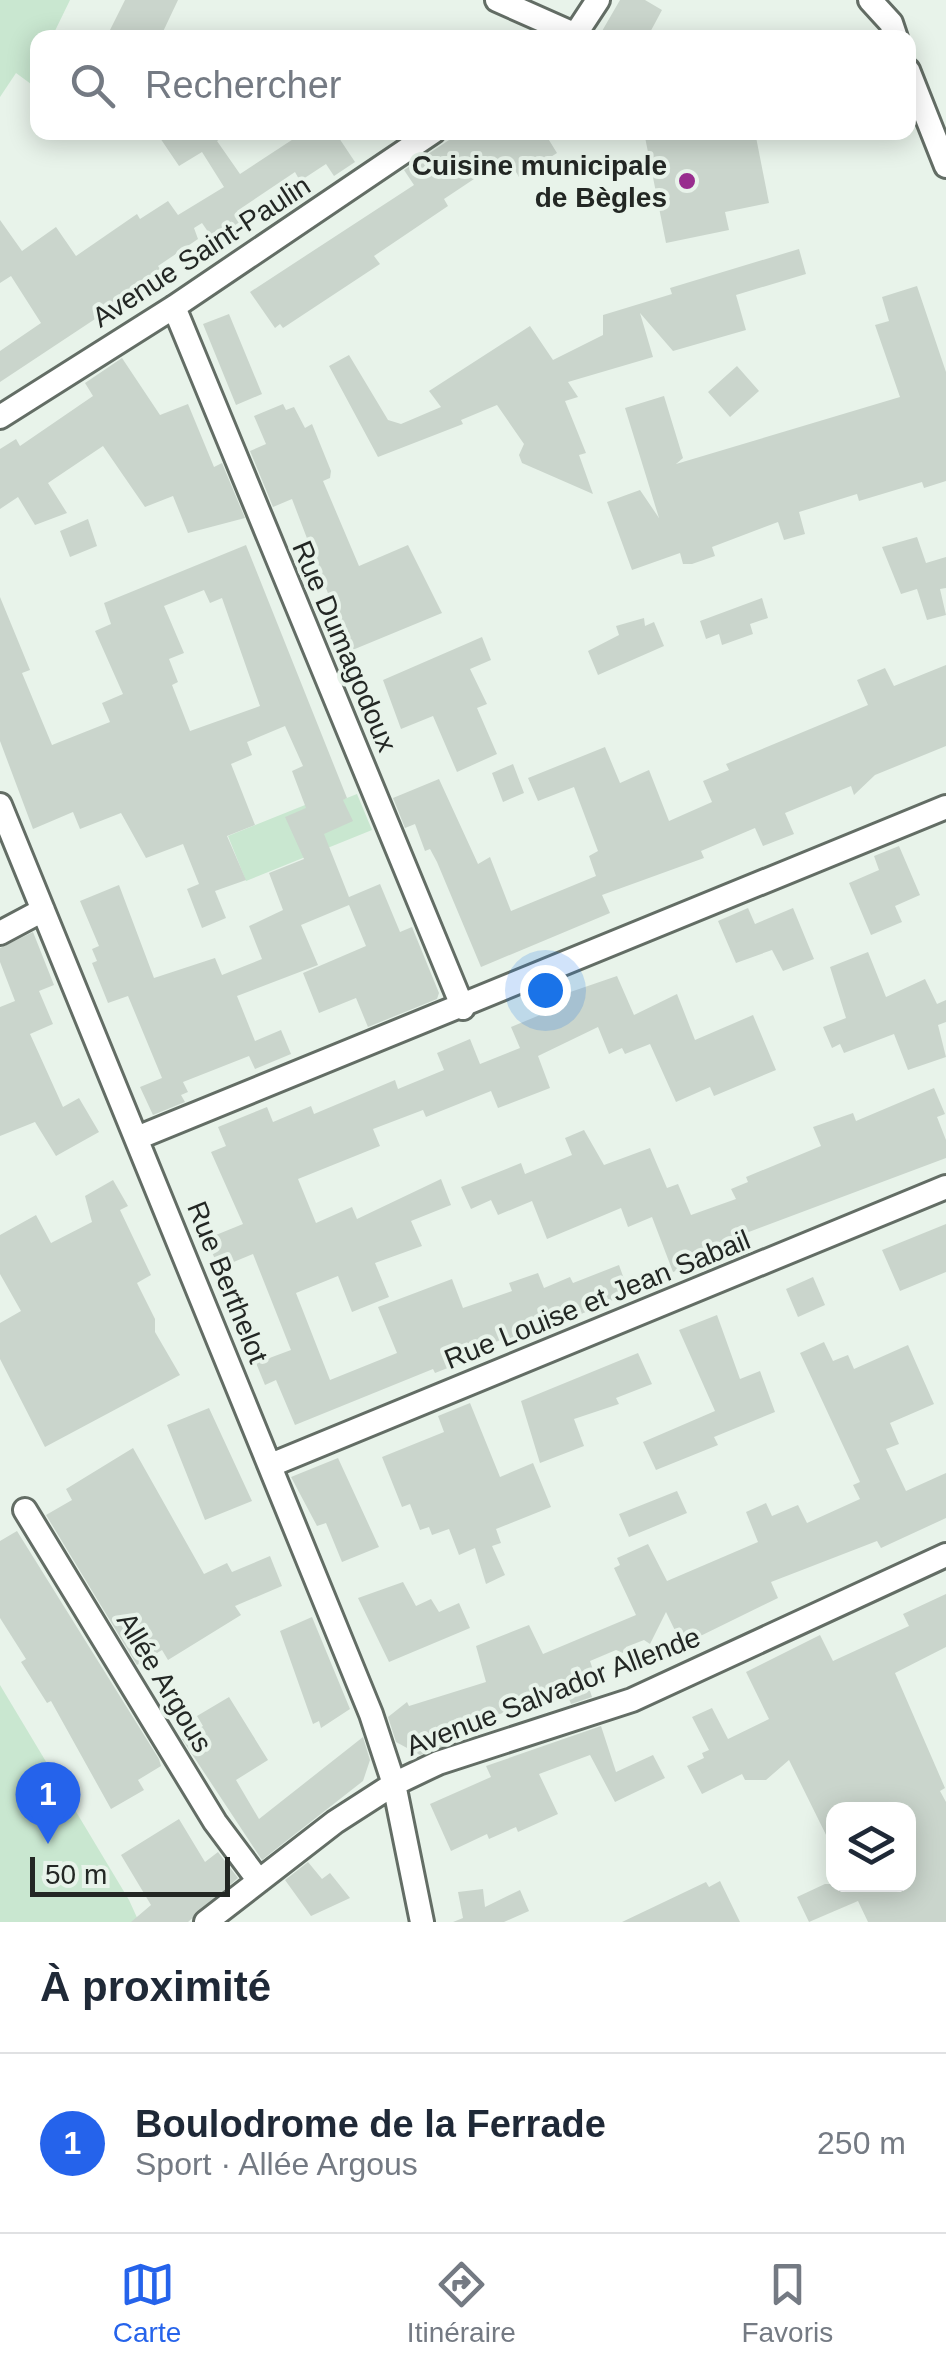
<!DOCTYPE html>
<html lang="fr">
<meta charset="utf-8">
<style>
:root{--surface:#fff;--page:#f2f2f3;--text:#1f2937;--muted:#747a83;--line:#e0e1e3;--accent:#2563eb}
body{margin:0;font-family:Helvetica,sans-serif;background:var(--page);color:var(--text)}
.controls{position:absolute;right:30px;bottom:30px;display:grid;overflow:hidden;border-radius:20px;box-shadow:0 5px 25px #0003}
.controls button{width:90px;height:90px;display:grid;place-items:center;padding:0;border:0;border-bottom:2px solid var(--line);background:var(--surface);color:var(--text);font:50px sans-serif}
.scale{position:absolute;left:30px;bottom:25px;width:200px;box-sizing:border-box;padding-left:10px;border:5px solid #232724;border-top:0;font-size:28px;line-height:35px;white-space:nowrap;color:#232724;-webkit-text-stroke:8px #e8f3ea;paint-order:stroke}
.you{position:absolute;left:545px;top:990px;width:35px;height:35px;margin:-25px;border:8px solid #fff;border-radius:50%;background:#1a73e8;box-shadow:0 0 0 15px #1a73e833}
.badge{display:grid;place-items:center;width:65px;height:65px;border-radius:50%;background:var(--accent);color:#fff;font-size:32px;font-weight:700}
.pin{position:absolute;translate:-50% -82px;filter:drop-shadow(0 2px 5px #0008)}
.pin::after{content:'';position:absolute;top:52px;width:35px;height:30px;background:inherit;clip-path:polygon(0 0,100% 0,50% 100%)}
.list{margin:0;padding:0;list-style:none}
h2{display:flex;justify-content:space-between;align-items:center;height:130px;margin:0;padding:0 40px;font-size:42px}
h2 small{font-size:32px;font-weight:400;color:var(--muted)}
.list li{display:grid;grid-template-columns:65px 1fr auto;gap:30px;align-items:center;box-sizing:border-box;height:180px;padding:0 40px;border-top:2px solid var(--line)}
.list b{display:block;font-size:38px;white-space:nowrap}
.list p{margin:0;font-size:32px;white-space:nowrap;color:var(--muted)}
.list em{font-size:32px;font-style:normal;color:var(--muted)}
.icon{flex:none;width:55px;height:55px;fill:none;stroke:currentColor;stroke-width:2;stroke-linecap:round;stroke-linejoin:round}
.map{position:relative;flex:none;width:946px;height:1922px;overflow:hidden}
.search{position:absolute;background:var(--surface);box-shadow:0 5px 25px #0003;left:30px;right:30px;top:30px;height:110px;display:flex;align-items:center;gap:25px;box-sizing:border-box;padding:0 35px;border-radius:20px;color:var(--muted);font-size:38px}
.sheet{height:310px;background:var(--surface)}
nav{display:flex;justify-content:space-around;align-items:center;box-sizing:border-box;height:140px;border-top:2px solid var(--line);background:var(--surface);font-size:28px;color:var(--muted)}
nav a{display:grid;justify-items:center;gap:5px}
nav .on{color:var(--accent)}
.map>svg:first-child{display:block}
.green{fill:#c9e7d0}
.building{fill:#cad5cc;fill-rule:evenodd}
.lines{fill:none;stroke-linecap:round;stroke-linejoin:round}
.street-casing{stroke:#636d65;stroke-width:28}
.street{stroke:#fff;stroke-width:22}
.poi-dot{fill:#982d8e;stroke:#e8f3ea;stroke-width:4}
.labels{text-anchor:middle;stroke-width:8;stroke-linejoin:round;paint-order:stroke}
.poi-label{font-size:28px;font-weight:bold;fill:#232724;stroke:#e8f3ea;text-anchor:end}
.street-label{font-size:28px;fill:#232724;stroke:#e8f3ea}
</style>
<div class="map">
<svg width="946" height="1922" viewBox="0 0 946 1922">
<rect width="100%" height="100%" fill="#e8f3ea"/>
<path class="green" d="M0,0H70L52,37L38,38L37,69L31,84L16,73L0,97Z
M357,794L372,830L246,881L228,836L315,801L319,809Z
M0,1685L129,1900L139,1922H0Z"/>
<path class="building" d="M125,0H178L160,38H106Z
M620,0H645L662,10L647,38H598Z
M156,132H230L217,141L240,174L304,132H335L355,162L334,176L326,164L300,181L295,172L237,211L243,220L213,239L202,223L194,228L198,239L158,266L163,274L0,382V351L41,323L11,276L0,283V220L22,251L56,227L76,256L137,214L140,219L168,201L178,215L224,187L202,152L179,166Z
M461,132H544L557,153L519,177L507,157L444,199L448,206L374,256L380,264L283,328L280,324L275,328L250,292L414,185L404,170Z
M644,132H755L769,203L725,212L729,230L666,243Z
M799,249L806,274L736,295L746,330L673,351L640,313L653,357L568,382L578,397L565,401L586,453L579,455L593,494L522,463L519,455L524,444L497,405L461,420L463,424L378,457L329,366L349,355L388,420L401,424L441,407L429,391L530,326L553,360L603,335V315L672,294L670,288Z
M917,286L946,372V481L924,488L922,482L859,501L857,494L799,512L805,534L784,540L778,522L712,547L715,556L692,564H683L680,553L632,570L607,502L640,490L659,518L625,408L664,396L683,458L676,464L900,397L875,325L889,321L882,297Z
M229,314L262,394L236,405L203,324Z
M122,358L160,415L188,404L214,467L222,463L245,518L188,533L173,496L145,507L103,446L48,483L67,513L35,525L18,497L0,509V449L16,439L20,446L93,396L85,383Z
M737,366L759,391L730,417L708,392Z
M283,404L286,410L294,407L305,428L312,424L331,471L330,478L323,481L359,566L408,545L442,613L350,651L292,499L273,507L250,451L266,444L254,416Z
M88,519L97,546L70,557L60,531Z
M917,537L926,563L946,557V588L940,589L946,615L927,620L917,589L901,594L882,547Z
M246,545L347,798L343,800L353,821L324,834L349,897L380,884L400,932L412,927L439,993L437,999L368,1027L356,998L319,1013L303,973L366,946L349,905L301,925L318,965L237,996L255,1041L281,1030L291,1054L255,1069L249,1056L183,1082L188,1092L181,1095L185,1102L153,1115L140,1087L162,1078L128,996L108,1003L92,963L97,961L92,949L99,946L80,901L119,885L154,978L215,958L222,975L262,959L249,926L283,910L269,873L304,859L285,817L306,808L292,771L303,766L285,726L247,742L252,755L231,764L255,825L227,836L246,880L215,891L226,918L202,928L187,889L199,884L183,844L146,858L121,813L80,829L73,812L33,829L0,741V597L30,670L22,673L52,745L110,722L102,703L123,694L95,631L111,624L104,603ZM204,590L210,603L222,598L260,706L190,731L172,685L178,682L169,659L184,653L164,606Z
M762,598L768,618L750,624L753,634L722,645L719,634L706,639L700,621Z
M644,618L645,626L654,622L664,646L598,675L588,651L619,635L616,626Z
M482,637L491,660L470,669L487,704L477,708L497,754L457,772L433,716L401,729L383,680Z
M946,665V746L875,775L854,795L851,786L785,813L794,834L763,846L755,828L701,851L704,858L602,895L610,913L481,967L437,862L430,849L425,851L415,824L405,828L393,798L439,779L478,864L490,857L511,911L596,876L589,856L598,851L574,787L538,801L528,778L605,747L620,783L649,770L669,821L712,802L703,781L729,770L726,764L868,705L857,680L885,668L894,686Z
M513,764L524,793L503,802L492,773Z
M899,846L920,895L895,906L902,922L871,935L849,883L879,870L874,856Z
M748,908L755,924L793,908L814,959L783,971L772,950L736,963L718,921Z
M33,932L54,985L39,991L53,1024L30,1034L63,1107L79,1098L99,1132L56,1156L35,1122L0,1136V1007L15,1001L0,962V948Z
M868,952L886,997L925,979L937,1004L946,1000V1022L938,1025L946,1057L908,1070L894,1034L844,1053L840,1044L832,1048L823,1027L846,1018L830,967Z
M617,976L634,1015L677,994L695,1040L753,1015L776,1070L714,1096L710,1087L676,1102L650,1044L625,1054L622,1048L609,1054L598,1027L538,1056L550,1088L498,1108L491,1091L426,1117L423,1110L373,1129L380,1146L298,1179L316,1223L352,1207L357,1219L441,1179L451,1205L411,1221L422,1246L375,1263L389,1297L352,1312L338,1276L296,1293L330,1380L397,1353L378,1307L452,1279L463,1308L512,1291L509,1283L538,1273L544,1288L570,1277L573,1283L619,1265L629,1293L515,1343L508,1337L466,1354L468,1360L435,1373L433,1369L295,1425L276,1380L265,1385L256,1363L291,1350L253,1254L219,1268L206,1239L243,1224L211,1152L226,1146L218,1127L267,1107L273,1122L311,1106L314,1114L395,1080L398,1089L444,1070L437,1053L470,1039L480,1064L520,1048L511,1027L552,1010L547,1000Z
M934,1088L945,1114L937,1117L946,1140V1158L693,1253L697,1263L673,1272L652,1217L628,1227L621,1208L547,1239L532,1201L498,1215L491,1200L471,1209L461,1187L521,1163L525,1174L572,1155L565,1138L584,1130L604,1165L650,1148L667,1188L678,1184L691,1215L736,1199L731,1189L748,1182L746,1177L821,1146L813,1127L853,1113L856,1121Z
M113,1180L128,1206L120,1210L151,1275L137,1283L155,1319V1332L180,1375L45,1447L0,1359V1323L21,1311L0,1274V1235L36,1215L51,1243L92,1222L85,1196Z
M946,1224V1272L900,1291L882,1250Z
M813,1277L825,1305L798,1317L786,1289Z
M717,1315L740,1379L760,1371L775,1412L714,1437L718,1445L656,1470L643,1442L715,1411L679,1330Z
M824,1342L833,1361L848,1355L854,1369L908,1345L934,1404L890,1423L899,1444L886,1449L906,1491L946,1473V1518L881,1548L877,1541L771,1582L778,1598L682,1645L666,1612L650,1644L644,1640L626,1647L623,1653L616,1650L590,1661L598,1685L589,1688L592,1697L571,1704L566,1691L462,1727L466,1738L420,1755L396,1742L388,1717L407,1702L409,1706L486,1682L476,1646L529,1625L543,1654L636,1615L614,1568L620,1565L617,1558L648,1544L667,1581L758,1542L746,1512L766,1503L772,1516L798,1505L807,1523L860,1499L853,1485L860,1482L800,1353Z
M638,1353L652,1384L616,1398L619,1404L574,1419L584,1446L540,1463L521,1401Z
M470,1403L500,1477L533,1463L551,1507L496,1529L501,1543L492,1546L505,1575L486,1584L475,1548L459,1555L449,1529L432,1535L429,1527L420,1530L410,1504L402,1507L382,1457L444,1432L438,1416Z
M209,1408L252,1501L205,1520L167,1425Z
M133,1448L204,1574L227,1563L232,1572L270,1556L282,1586L235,1606L241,1615L168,1660L162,1650L137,1665L46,1515L72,1500L66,1489Z
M338,1458L379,1547L342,1562L326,1523L317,1526L291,1477Z
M677,1491L687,1513L629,1537L619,1514Z
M17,1531L159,1759L161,1766L138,1780L144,1790L111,1809L51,1701L47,1703L21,1662L26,1659L0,1618V1541Z
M403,1582L416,1606L431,1599L439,1612L459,1603L470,1628L389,1662L358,1598Z
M946,1594V1647L895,1673L945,1788L940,1791L946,1802V1922H868L858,1901L809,1922L797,1897L825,1884H908V1810H834V1851L789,1760L766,1780H745L742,1774L702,1794L687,1766L704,1758L702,1753L709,1750L692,1717L712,1708L728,1739L769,1719L746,1672L820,1635L833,1661L909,1626L903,1614Z
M312,1617L350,1709L321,1728L319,1721L313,1724L280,1631Z
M229,1697L268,1760L236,1780L259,1819L363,1737L370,1760L363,1781L262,1860L182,1739L203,1726L197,1716Z
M601,1726L616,1772L653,1755L665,1778L615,1802L590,1755L539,1774L558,1814L518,1832L516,1827L489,1839L487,1834L451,1851L430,1804L491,1777L486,1766Z
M179,1819L205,1862L218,1852L238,1878L188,1922H131L151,1905L121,1855Z
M308,1862L322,1879L330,1873L350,1898L311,1916L285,1880Z
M720,1881L740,1922H622L706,1882L709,1887Z
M483,1889L485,1907L520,1890L529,1911L504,1922H453L463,1918L458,1892Z"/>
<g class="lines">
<g class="street-casing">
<path id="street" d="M497,0L576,35
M870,0L891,23L896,38
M573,38L598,0
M908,70L946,166
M174,307L463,1008
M0,417L174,307L433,132
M0,805L371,1714L394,1784L422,1922
M0,933L43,910
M137,1138L946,807
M271,1465L946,1187
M25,1510L215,1822L259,1881
M206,1922L335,1822L394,1784L438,1763L632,1700L946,1555"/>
</g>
<use href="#street" class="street"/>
</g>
<circle class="poi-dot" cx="687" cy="181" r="10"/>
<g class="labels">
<g class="poi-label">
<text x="667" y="175">Cuisine municipale<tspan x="667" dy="32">de Bègles</tspan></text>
</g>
<g class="street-label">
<text transform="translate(201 251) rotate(-33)" y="10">Avenue Saint-Paulin</text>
<text transform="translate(345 646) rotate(67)" y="10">Rue Dumagodoux</text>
<text transform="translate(228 1282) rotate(68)" y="10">Rue Berthelot</text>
<text transform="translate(597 1299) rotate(-22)" y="10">Rue Louise et Jean Sabail</text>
<text transform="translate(165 1682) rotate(59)" y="10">Allée Argous</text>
<text transform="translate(553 1691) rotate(-21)" y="10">Avenue Salvador Allende</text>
</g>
</g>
</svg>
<div class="controls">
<button><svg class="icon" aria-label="layers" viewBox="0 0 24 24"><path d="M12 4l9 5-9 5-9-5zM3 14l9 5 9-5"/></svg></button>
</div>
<div class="scale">50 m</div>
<div class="you"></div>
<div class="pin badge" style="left:48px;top:1844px">1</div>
<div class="search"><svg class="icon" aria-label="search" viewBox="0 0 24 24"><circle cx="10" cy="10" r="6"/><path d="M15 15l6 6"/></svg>Rechercher</div>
</div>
<section class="sheet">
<h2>À proximité<small></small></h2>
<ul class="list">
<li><span class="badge">1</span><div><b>Boulodrome de la Ferrade</b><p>Sport · Allée Argous</p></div><em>250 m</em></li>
</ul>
</section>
<nav>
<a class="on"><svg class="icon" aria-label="map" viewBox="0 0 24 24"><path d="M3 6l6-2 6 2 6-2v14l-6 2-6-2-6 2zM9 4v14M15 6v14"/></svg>Carte</a>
<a><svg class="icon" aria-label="directions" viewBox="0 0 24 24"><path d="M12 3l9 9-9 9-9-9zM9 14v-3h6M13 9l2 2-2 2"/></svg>Itinéraire</a>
<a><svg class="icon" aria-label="saved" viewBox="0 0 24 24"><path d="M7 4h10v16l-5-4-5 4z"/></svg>Favoris</a>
</nav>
